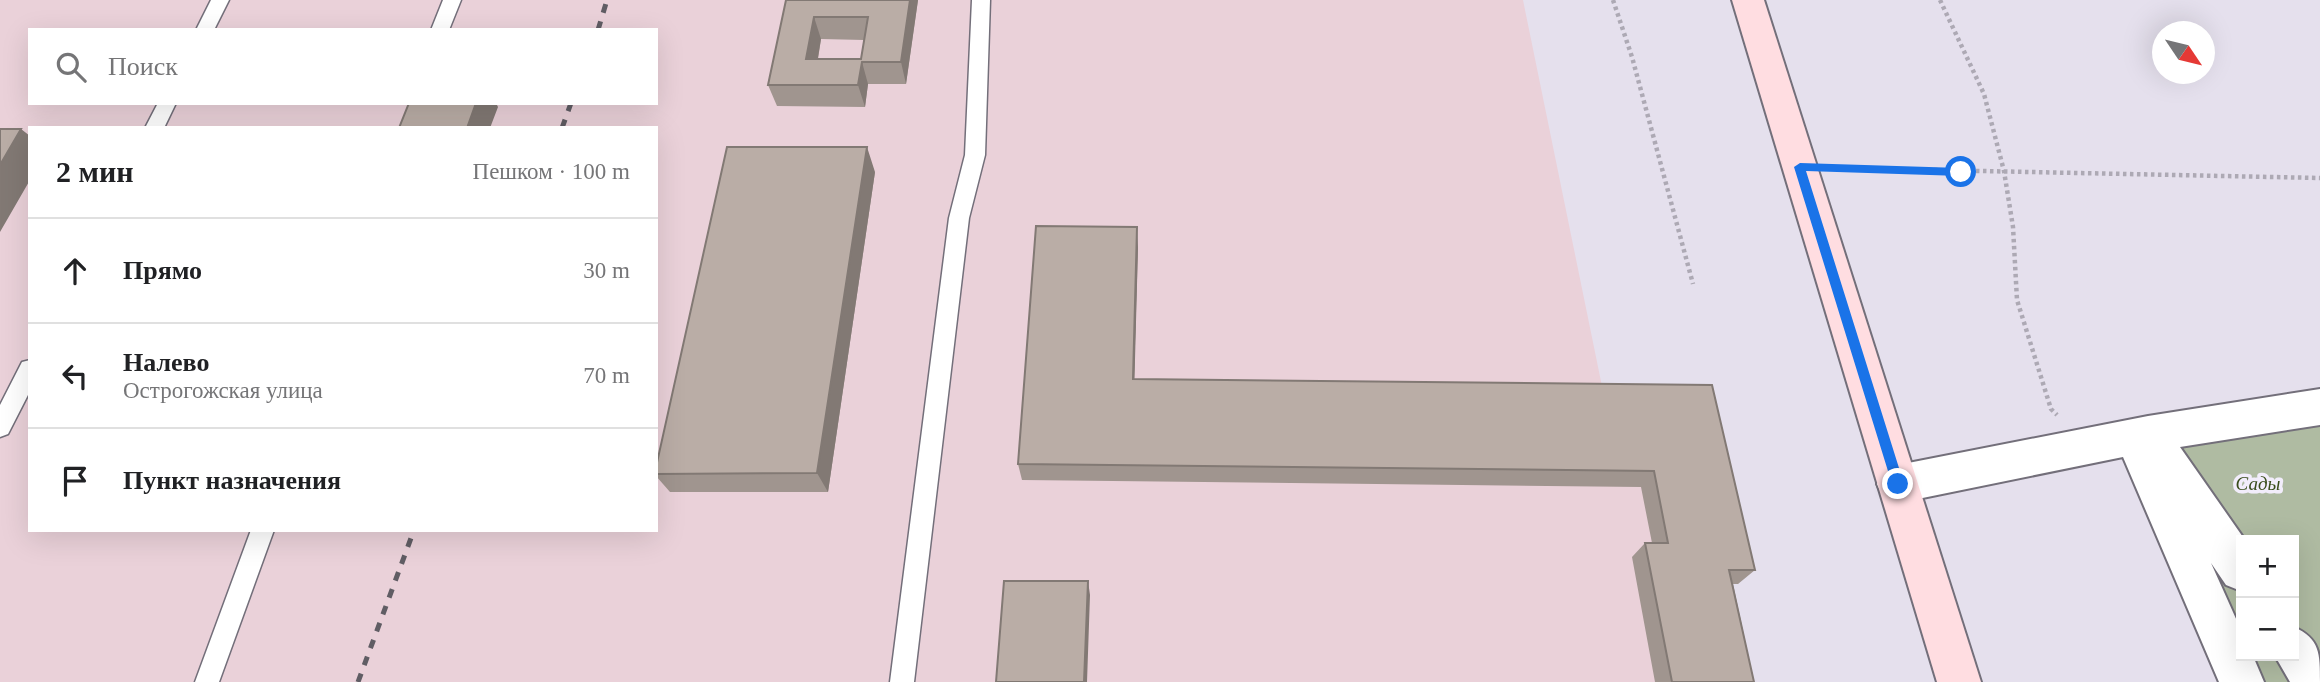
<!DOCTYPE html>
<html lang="ru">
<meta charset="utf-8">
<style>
:root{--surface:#fff;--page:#f6f6f6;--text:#202124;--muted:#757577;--line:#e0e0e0}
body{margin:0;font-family:Georgia,serif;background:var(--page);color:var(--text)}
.controls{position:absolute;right:21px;bottom:21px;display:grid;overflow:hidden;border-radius:0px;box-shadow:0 7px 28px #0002}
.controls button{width:63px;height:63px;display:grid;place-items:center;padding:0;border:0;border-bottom:2px solid var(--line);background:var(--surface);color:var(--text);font:35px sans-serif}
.compass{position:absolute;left:2152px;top:21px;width:63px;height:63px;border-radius:50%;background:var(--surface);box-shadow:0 7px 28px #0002;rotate:125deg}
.stop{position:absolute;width:21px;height:21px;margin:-16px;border:5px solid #1a73e8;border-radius:50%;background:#fff}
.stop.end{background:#1a73e8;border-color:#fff;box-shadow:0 2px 7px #0008}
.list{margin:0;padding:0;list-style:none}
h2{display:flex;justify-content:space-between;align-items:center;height:91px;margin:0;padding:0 28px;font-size:30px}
h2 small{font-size:23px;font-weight:400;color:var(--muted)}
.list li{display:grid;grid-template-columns:46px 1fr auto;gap:21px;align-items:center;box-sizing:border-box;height:105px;padding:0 28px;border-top:2px solid var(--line)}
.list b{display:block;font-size:26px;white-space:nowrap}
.list p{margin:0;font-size:23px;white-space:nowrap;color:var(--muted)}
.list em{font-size:23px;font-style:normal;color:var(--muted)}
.icon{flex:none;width:38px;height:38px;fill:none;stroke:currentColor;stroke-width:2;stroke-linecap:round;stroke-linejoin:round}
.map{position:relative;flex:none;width:2320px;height:682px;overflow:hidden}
.search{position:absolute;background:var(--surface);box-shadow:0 7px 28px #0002;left:28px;top:28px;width:630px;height:77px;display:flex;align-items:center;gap:18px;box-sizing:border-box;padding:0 24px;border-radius:0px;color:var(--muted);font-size:26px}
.panel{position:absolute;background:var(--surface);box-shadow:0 7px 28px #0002;left:28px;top:126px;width:630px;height:406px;border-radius:0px}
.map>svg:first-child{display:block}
.industrial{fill:#ead1d9;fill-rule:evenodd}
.green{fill:#afbba2;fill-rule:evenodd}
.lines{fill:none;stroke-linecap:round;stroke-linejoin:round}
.lane-casing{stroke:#736f7a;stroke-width:3}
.street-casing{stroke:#736f7a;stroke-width:4}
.secondary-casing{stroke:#736f7a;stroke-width:4}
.path{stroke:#ada9b4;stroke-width:4.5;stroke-dasharray:3.5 3.5;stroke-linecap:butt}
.lane{fill:#fff;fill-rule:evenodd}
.street{fill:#fff;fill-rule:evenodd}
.secondary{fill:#ffdde1;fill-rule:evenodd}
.rail{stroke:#605d64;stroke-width:5;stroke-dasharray:9 9;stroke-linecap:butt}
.wall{fill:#a0958f;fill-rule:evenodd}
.shaded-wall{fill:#827974}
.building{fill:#baada6;stroke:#827974;stroke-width:2;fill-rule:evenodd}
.route{fill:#1a73e8}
.labels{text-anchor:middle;stroke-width:7;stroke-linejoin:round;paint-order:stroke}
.park-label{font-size:19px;font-style:italic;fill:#394d1b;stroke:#f2edfb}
</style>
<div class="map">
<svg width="2320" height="682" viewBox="0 0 2320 682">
<rect width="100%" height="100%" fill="#e5e0ed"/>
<path class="industrial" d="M0,0H1523L1605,401L1715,584L1735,682H0ZM30,30H656V103H30ZM30,128H656V530H30Z"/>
<path class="green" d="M2320,409V682H2235L2138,451ZM2241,540H2294V656H2241Z"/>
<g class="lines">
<g class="lane-casing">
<path id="lane" d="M211,0H229L214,30H196Z
M443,0H461L449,30H431Z
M972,0H990L985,155L969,218L914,682H890L949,218L965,155Z
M158,103H176L164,128H145Z
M30,360V391L8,434L0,437V405L22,362Z
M251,530H274L219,682H195Z"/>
</g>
<g class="street-casing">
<path id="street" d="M2320,389V425L2180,447L2245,540H2241V591L2226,585L2211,563L2241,630V656H2253L2264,682H2219L2123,457L1898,503L1883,497L1877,484L1883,471L1898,465L2148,416Z
M2294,627C2320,639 2320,653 2320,682H2290L2275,656H2294Z"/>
</g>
<g class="secondary-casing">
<path id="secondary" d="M1732,0H1764L1981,682H1937Z"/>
</g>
<path class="path" d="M1613,0L1632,57L1693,284
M1940,0L1984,94L2004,171L2013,227L2017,300L2051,409L2057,415
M1836,168L2320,178"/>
<use href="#lane" class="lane"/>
<use href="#street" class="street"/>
<use href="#secondary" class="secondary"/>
<path class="rail" d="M598,30L607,0
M562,128L571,103
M358,682L414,530"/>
</g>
<path class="wall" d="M786,0H918L906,84H868L865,107L777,106L768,85ZM821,39L864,40L861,59H818Z
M875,172L828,492H670L656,476V467Z
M1138,247L1134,379L1712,385L1755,570L1738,584H1733L1754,682H1655L1632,557L1645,543H1652L1641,487L1022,480L1018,464Z"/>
<path class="shaded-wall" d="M910,0H918L906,84L901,62Z
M814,17L821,39L814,81L806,59Z
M862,62L868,84L865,107L858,85Z
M476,103H496L498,107L490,128H467Z
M21,129L30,136V180L0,232V165Z
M867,147L875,172L828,492L817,473Z
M1137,227L1138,247L1134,397L1133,379Z
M1088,581L1090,595L1087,682H1084Z"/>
<path class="building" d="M786,0H910L901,62H862L858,85H768ZM814,17H868L861,59H806Z
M409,103H476L467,128H399Z
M0,129H21L0,165Z
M727,147H867L817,473L656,474V467Z
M1036,226L1137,227L1133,379L1712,385L1755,570H1729L1754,682H1672L1645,543H1668L1654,471L1018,464Z
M1004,581H1088L1084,682H996Z"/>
<path class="route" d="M1800,163L1961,168L1966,172L1961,176L1806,171L1904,484L1898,489L1892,484L1794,167Z"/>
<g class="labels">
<g class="park-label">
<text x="2258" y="490">Сады</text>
</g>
</g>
</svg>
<div class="controls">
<button>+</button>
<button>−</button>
</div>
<svg class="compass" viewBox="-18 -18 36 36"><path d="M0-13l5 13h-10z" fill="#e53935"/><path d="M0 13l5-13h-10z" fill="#757577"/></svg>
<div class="stop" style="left:1961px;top:172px"></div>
<div class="stop end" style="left:1898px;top:484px"></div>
<div class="search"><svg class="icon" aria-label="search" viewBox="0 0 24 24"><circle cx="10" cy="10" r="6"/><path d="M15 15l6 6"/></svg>Поиск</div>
<section class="panel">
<h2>2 мин<small>Пешком · 100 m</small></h2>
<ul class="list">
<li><svg class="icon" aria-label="ahead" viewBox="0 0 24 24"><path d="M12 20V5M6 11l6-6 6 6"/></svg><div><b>Прямо</b></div><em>30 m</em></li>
<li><svg class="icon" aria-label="left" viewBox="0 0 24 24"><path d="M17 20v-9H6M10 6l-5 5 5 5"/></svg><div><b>Налево</b><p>Острогожская улица</p></div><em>70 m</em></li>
<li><svg class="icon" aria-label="arrive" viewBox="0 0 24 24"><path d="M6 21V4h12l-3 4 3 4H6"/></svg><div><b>Пункт назначения</b></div></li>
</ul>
</section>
</div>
